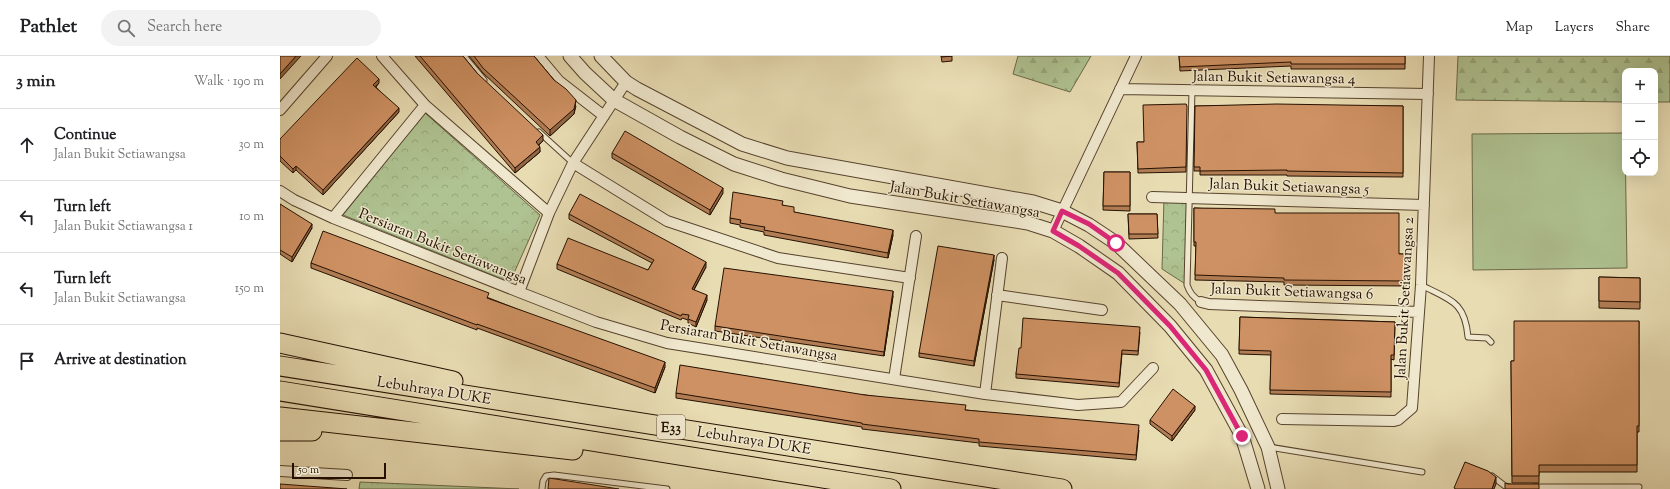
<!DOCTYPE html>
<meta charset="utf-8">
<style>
:root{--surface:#fff;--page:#f2f2f2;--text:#202124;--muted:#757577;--line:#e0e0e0}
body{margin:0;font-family:"Sorts Mill Goudy",serif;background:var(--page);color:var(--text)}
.controls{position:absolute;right:12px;top:12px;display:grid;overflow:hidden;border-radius:8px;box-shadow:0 4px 16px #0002}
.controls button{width:36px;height:36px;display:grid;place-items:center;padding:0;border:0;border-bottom:1px solid var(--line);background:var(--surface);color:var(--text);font:20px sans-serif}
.scale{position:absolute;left:12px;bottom:10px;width:94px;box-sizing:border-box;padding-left:4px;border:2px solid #251000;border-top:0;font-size:11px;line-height:14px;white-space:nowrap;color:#251000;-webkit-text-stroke:3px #f0e8ce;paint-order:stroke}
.stop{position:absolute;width:12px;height:12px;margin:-9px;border:3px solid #db2777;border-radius:50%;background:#fff}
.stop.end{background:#db2777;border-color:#fff;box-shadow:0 1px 4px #0008}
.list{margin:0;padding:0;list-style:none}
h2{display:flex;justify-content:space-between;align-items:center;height:52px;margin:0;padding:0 16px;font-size:17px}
h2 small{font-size:13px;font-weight:400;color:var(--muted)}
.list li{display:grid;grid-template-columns:26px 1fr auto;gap:12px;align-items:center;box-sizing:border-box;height:72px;padding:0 16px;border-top:1px solid var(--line)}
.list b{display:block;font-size:15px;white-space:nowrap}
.list p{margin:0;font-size:13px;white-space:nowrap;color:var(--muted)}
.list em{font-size:13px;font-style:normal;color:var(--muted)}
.icon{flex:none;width:22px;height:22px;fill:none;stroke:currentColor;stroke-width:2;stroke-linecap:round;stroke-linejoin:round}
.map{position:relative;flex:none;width:1390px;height:433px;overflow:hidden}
header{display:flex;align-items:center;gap:24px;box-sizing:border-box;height:56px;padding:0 20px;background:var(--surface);border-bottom:1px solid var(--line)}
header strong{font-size:19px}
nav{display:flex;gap:22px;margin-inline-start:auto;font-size:14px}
.search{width:280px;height:36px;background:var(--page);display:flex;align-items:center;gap:10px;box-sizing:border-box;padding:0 14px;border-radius:22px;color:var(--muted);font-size:15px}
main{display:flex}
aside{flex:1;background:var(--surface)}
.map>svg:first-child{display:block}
.forest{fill:url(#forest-firs);stroke:#6a6948}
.park{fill:url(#park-crowns);stroke:#6a6948}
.pitch{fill:#afc291;stroke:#6a6948}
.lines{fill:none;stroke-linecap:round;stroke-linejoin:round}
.service-casing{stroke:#56432d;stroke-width:7}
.minor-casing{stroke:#56432d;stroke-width:12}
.tertiary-casing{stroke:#56432d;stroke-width:15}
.motorway-casing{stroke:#251000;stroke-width:21}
.service{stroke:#f0e8ce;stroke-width:5}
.minor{stroke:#f0e8ce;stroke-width:10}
.tertiary{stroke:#f0e8ce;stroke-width:13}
.motorway{stroke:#e8dcb3;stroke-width:19}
.wall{fill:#b17d55;stroke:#251000}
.shaded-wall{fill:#906645;stroke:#251000}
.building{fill:#ce9163;stroke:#251000}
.route{stroke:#db2777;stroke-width:5}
.labels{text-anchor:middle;stroke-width:3;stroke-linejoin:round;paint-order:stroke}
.shield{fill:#f0e8ce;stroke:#62513e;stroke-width:1}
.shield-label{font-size:14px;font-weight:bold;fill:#251000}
.street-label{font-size:15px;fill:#251000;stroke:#f0e8ce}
</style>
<header>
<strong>Pathlet</strong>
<div class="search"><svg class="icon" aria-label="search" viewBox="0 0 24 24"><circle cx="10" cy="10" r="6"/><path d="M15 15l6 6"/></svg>Search here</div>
<nav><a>Map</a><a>Layers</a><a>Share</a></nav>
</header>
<main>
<aside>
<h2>3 min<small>Walk · 190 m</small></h2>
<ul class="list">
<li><svg class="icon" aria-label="ahead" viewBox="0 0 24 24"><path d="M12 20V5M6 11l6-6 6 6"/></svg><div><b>Continue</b><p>Jalan Bukit Setiawangsa</p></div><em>30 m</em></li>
<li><svg class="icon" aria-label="left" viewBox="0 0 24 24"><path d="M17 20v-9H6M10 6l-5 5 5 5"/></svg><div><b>Turn left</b><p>Jalan Bukit Setiawangsa 1</p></div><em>10 m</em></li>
<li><svg class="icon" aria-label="left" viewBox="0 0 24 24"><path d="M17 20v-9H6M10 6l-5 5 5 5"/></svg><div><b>Turn left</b><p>Jalan Bukit Setiawangsa</p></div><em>150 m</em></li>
<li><svg class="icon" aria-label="arrive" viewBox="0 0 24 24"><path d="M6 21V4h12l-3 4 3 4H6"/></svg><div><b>Arrive at destination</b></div></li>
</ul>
</aside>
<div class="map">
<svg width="1390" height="433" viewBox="0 0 1390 433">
<defs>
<pattern id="forest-firs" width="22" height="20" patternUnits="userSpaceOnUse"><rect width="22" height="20" fill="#afc291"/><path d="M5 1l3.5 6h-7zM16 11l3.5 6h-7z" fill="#96a67b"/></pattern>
<pattern id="park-crowns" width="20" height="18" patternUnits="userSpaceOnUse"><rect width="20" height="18" fill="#afc291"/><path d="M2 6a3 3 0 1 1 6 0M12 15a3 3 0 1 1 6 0" fill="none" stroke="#96a67b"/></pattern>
</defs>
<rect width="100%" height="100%" fill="#e8dcb3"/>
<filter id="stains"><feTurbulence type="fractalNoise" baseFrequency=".005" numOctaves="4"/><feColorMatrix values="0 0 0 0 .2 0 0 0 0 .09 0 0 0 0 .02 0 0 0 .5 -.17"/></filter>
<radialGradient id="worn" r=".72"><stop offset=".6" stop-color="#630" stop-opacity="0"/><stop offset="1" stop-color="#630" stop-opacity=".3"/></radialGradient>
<path class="forest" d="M738,0H811L790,36L733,18Z
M1178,0H1390V46H1375V15H1345V46L1176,44Z"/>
<path class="park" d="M145,57L260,159L230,226L63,159Z
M884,142H910L907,229L882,213Z
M80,426L239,433H79Z"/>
<path class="pitch" d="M1345,77L1347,212L1193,214L1192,78Z"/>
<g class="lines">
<g class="service-casing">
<path id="service" d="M184,0L204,24
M912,34L907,229C910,237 913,241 921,246
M259,76L293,107
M1141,229C1170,244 1185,245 1188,281L1207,282L1211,286
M989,391L1142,416
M1212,420L1225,430L1230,431
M1254,431H1359
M262,433L263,425L266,420L274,419L387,433"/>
</g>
<g class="minor-casing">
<path id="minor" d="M102,0L145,49L269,157
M258,0L279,25L324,60
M840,33L1148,38
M0,54L47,0
M293,107L387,165L498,202L630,222
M0,135L14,144L53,162L239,236L316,266L387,287L705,338L798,349L841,346L873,312
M872,141L1144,149
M53,162L145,49
M773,175L856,0
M239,236L269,157L293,107L346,26
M717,239L822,254
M921,246L929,248L1139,256
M614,323L636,180
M705,338L722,202
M1002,363L1114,365L1118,364L1132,352L1141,229L1149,0
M0,415L67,419"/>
</g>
<g class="tertiary-casing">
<path id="tertiary" d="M290,0L305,17L334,44L400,81L454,108L501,123L570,140L748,167L773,175L799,190L838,217L890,270L926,314L962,380L978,433
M321,0L346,26L357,33L462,88L507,102L753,146L782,155L809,169L836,187L900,248L942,299L961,334L988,391L998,433"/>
</g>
<g class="motorway-casing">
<path id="motorway" d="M0,287L173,325
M0,310L782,433
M0,335L611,433
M0,361L293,394
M0,375H32"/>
</g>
<use href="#service" class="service"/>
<use href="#minor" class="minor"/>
<use href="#tertiary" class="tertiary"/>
<use href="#motorway" class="motorway"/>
</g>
<path class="wall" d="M135,0H183L197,17L263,85L259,89L260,96L235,117Z
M189,0H254L296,50L294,58L270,80L203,17Z
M661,0H672V5L662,6Z
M899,0H1125V13H1011V10L900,15Z
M99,27L96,31L119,56L43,139L16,114L13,117L0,105V83Z
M906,48V116L858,117L857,86H864Z
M915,50H1123V121L1007,120V119H920V115H914Z
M332,97L443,137L430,159L332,102Z
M824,116H850V155L823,154Z
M0,148L32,172L12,206L0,198Z
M503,149L514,156L613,179L608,202L484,179V176L460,171V169L450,167V162Z
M914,152L995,157L1119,198H1126V230L1004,229V226L915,224L916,190H914Z
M289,158L426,211L414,234L427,244L416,271L408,267V264L402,262L401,264L277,213V208L368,214L372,207L289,163Z
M848,158H877L878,182L849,183Z
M714,204L694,310L639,301V297Z
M31,207L209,242L385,311L375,337L197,272V274L31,212Z
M1319,221L1360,222V253L1319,252Z
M613,240L604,300L435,275V270Z
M960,261L1115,266L1114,304L1111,303V341L990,338L991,299L959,298Z
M1359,265V376H1357V416H1259V427H1232L1231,305H1234Z
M860,276L858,299L842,298L839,331L736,322V318L741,292Z
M396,337L585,339L686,354L859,374L856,404L699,390V387L582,373V371L396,342Z
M915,354L892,385L870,368V364Z"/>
<path class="shaded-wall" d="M16,0H21L0,23V18Z
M99,23V27L93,33V29Z
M296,44L294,58L270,80V74Z
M119,52V56L43,139V134Z
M263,79V85L256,91V86Z
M260,91V96L235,117V112Z
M16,110V114L13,117V113Z
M443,132V137L430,159V154Z
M32,168V172L12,206V201Z
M613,174V179L608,202V197Z
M714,199V204L694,310V305Z
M426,206V211L412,237V233Z
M613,235V240L604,300V296Z
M427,239V244L416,271V266Z
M385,306V311L375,337V332Z
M915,350V354L892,385V380Z
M1216,421V428L1214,433H1212Z"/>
<path class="building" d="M0,0H16L0,18Z
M140,0H183L197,17L263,79L256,86L260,91L235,112Z
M194,0H254L274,24L286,33L296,44L294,53L270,74L203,12Z
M661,0H672L662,1Z
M899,0H1125V8H1011V6L900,11Z
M77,2L99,23L93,29L119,52L43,134L16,110L13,113L0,100V83Z
M906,48L907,50L906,111L858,113L857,86H864L863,49Z
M997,48L1123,50V117L1007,115V114L920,115V111H914L915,50Z
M345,75L443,132L430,154L332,97Z
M824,116H850V150H823Z
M453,136L503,145L502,149L514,151V156L613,174L608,197L484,174L485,171L460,167L461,164L450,162Z
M300,138L426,206L412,233L427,239L416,266L408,263L409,259L402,258L401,260L277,208L288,182L368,214L374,204L289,158Z
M0,148L32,168L12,201L0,194Z
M914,152L995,153V157H1119V198H1126V225L1004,224V222L915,219L916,186H914Z
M848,158H877L878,178H849Z
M43,175L209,237L207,242L385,306L375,332L197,268V269L31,207Z
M658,190L714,199L694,305L639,297Z
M444,212L613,235L604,296L435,270Z
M1319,221L1360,222V246L1319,245Z
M960,261L1115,266L1114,299H1111V336L990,334L991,295L959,294Z
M743,262L860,271L858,295L842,294L839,327L736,318L739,292H741Z
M1234,265H1359V370H1357V409H1259V420H1232L1231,305H1234Z
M400,309L585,339L686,349L685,354L859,369L856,399L699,386V383L582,368V367L396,337Z
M893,333L915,350L892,380L870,364Z
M1185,406L1208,415L1216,421L1212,433H1176L1174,432Z
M269,422L339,433H268Z
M1225,427L1228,428H1259V433H1225Z
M0,428L67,433H0Z"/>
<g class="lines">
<path class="route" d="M836,187L809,168L782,155L773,175L799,190L838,217L890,270L926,314L962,380"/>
</g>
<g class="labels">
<rect class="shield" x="377" y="359" width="28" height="24" rx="3"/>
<g class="shield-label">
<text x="391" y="376">E33</text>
</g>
<g class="street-label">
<text transform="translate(994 21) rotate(1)" y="5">Jalan Bukit Setiawangsa 4</text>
<text transform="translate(1009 130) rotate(2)" y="5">Jalan Bukit Setiawangsa 5</text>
<text transform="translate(685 143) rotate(10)" y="5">Jalan Bukit Setiawangsa</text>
<text transform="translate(163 190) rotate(22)" y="5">Persiaran Bukit Setiawangsa</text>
<text transform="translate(1012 235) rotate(2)" y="5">Jalan Bukit Setiawangsa 6</text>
<text transform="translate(1124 242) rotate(-87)" y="5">Jalan Bukit Setiawangsa 2</text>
<text transform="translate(469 284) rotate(10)" y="5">Persiaran Bukit Setiawangsa</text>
<text transform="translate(154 334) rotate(9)" y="5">Lebuhraya DUKE</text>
<text transform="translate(474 384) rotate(9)" y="5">Lebuhraya DUKE</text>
</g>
</g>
<rect width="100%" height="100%" filter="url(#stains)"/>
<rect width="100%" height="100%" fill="url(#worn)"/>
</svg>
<div class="controls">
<button>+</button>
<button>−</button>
<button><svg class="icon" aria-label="locate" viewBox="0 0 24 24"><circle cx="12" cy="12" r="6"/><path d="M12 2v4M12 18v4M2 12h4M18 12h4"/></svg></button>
</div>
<div class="scale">50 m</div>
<div class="stop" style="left:836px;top:187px"></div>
<div class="stop end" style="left:962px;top:380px"></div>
</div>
</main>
